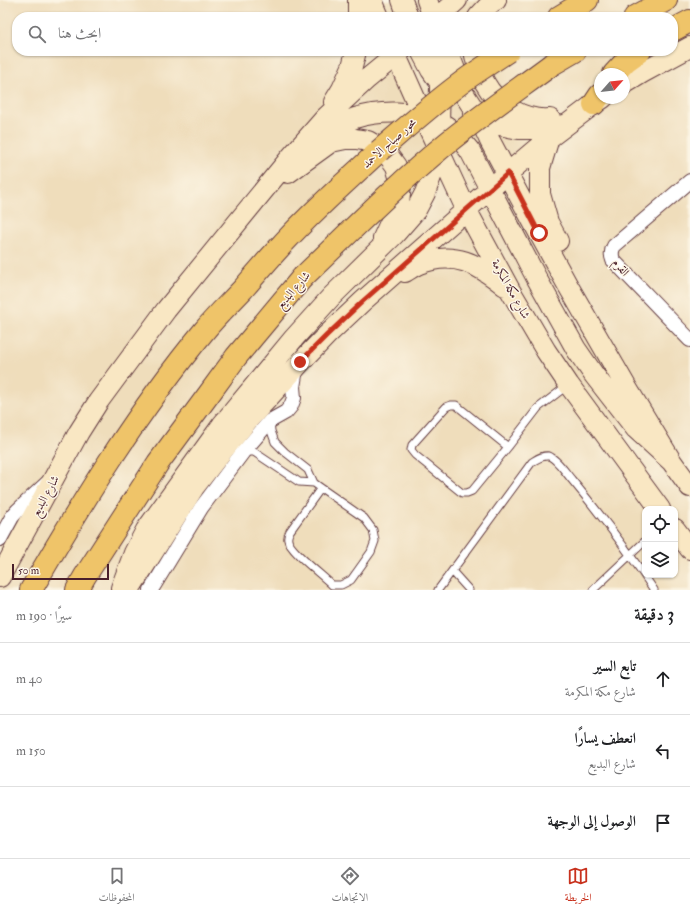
<!DOCTYPE html>
<html lang="ar">
<meta charset="utf-8">
<style>
:root{--surface:#fff;--page:#f6f6f6;--text:#202124;--muted:#757577;--line:#e0e0e0;--accent:#c8321e}
body{margin:0;font-family:"IM FELL Double Pica",Amiri,serif;background:var(--page);color:var(--text);direction:rtl}
.controls{position:absolute;right:12px;bottom:12px;display:grid;overflow:hidden;border-radius:8px;box-shadow:0 1px 3px #0004}
.controls button{width:36px;height:36px;display:grid;place-items:center;padding:0;border:0;border-bottom:1px solid var(--line);background:var(--surface);color:var(--text);font:20px sans-serif}
.compass{position:absolute;left:594px;top:68px;width:36px;height:36px;border-radius:50%;background:var(--surface);box-shadow:0 1px 3px #0004;rotate:63deg}
.scale{position:absolute;left:12px;bottom:10px;width:97px;box-sizing:border-box;padding-left:4px;border:2px solid #4a1f2b;border-top:0;font-size:11px;line-height:14px;white-space:nowrap;color:#4a1f2b;-webkit-text-stroke:3px #fcf5e5;paint-order:stroke}
.stop{position:absolute;width:12px;height:12px;margin:-9px;border:3px solid #c8321e;border-radius:50%;background:#fff}
.stop.end{background:#c8321e;border-color:#fff;box-shadow:0 1px 4px #0008}
.list{margin:0;padding:0;list-style:none}
h2{display:flex;justify-content:space-between;align-items:center;height:52px;margin:0;padding:0 16px;font-size:17px}
h2 small{font-size:13px;font-weight:400;color:var(--muted)}
.list li{display:grid;grid-template-columns:26px 1fr auto;gap:12px;align-items:center;box-sizing:border-box;height:72px;padding:0 16px;border-top:1px solid var(--line)}
.list b{display:block;font-size:15px;white-space:nowrap}
.list p{margin:0;font-size:13px;white-space:nowrap;color:var(--muted)}
.list em{font-size:13px;font-style:normal;color:var(--muted)}
.icon{flex:none;width:22px;height:22px;fill:none;stroke:currentColor;stroke-width:2;stroke-linecap:round;stroke-linejoin:round}
.map{position:relative;flex:none;width:690px;height:590px;overflow:hidden;direction:ltr}
.search{position:absolute;background:var(--surface);box-shadow:0 1px 3px #0004;left:12px;right:12px;top:12px;height:44px;display:flex;align-items:center;gap:10px;box-sizing:border-box;padding:0 14px;border-radius:16px;color:var(--muted);font-size:15px}
.sheet{height:268px;background:var(--surface)}
nav{display:flex;justify-content:space-around;align-items:center;box-sizing:border-box;height:56px;border-top:1px solid var(--line);background:var(--surface);font-size:11px;color:var(--muted)}
nav a{display:grid;justify-items:center;gap:2px}
nav .on{color:var(--accent)}
.map>svg:first-child{display:block}
.lines{fill:none;stroke-linecap:round;stroke-linejoin:round}
.service-casing{stroke:#633c41;stroke-width:9}
.minor-casing{stroke:#633c41;stroke-width:16}
.secondary-casing{stroke:#633c41;stroke-width:22}
.trunk-casing{stroke:#633c41;stroke-width:24}
.service{stroke:#fff;stroke-width:7}
.minor{stroke:#fff;stroke-width:14}
.secondary{stroke:#f9e7c3;stroke-width:20}
.trunk{stroke:#efc469;stroke-width:22}
.trunk-bridge-casing{stroke:#633c41;stroke-width:24;stroke-linecap:butt}
.trunk-bridge{stroke:#efc469;stroke-width:22}
.route{stroke:#c8321e;stroke-width:5}
.labels{text-anchor:middle;stroke-width:3;stroke-linejoin:round;paint-order:stroke}
.street-label{font-size:12px;fill:#4a1f2b;stroke:#fcf5e5}
</style>
<div class="map">
<svg width="690" height="590" viewBox="0 0 690 590">
<rect width="100%" height="100%" fill="#fcf5e5"/>
<filter id="ink" filterUnits="userSpaceOnUse"><feTurbulence type="fractalNoise" baseFrequency=".025" numOctaves="2"/><feDisplacementMap in="SourceGraphic" scale="8" xChannelSelector="R" yChannelSelector="G"/><feConvolveMatrix kernelMatrix="1 2 1 2 8 2 1 2 1" color-interpolation-filters="sRGB"/></filter>
<filter id="wash" filterUnits="userSpaceOnUse"><feTurbulence type="fractalNoise" baseFrequency=".012" numOctaves="4" result="noise"/><feDisplacementMap in="SourceGraphic" scale="16" xChannelSelector="R" yChannelSelector="G"/><feGaussianBlur stdDeviation="0.9" result="paint"/><feColorMatrix in="noise" values="0 0 0 0 0 0 0 0 0 0 0 0 0 0 0 0 0 1.4 0 .05"/><feComposite in="paint" operator="in"/></filter>
<g filter="url(#wash)">
<rect width="100%" height="100%" fill="#efddbb"/>
</g>
<g filter="url(#ink)">
<g class="lines">
<g class="service-casing">
<path id="service" d="M270,421L271,431L275,442L285,452L308,470L314,483
M508,447L456,405H451L446,407L412,445L411,450L415,455L462,493H467L472,491L508,447L538,408L568,385
M243,452H254L299,482L314,483L321,488L364,518L373,530L375,541L371,552L351,580L341,585H332C323,576 289,550 288,540C287,536 289,533 290,531L321,488
M452,571L469,590
M438,590L532,462C537,459 542,455 549,456C557,459 566,473 572,480C601,515 629,552 654,590
M593,590L645,541"/>
</g>
<g class="minor-casing">
<path id="minor" d="M690,181L614,246C611,251 611,255 613,260L690,340
M0,539L12,517L18,510L47,483
M151,590L201,508L243,452L270,421L286,412L291,406L294,398L293,387L295,375L298,367"/>
</g>
<g class="secondary-casing">
<path id="secondary" d="M358,0V17
M372,0L379,17
M402,0L408,17
M427,0L433,17
M438,17L457,0
M478,17L492,2L496,0
M394,51L423,116L466,209L510,290L546,351L569,385L660,509
M421,51L431,70L441,84
M448,51L464,94L479,117L490,141L539,233L567,284L627,388L672,462L690,487
M474,51C476,62 479,73 485,83C497,105 524,121 550,119
M624,84L642,73L690,47
M334,102L342,89L352,67L356,51
M473,113L479,117L504,126L519,129H542L564,125
M549,138L540,168V194L548,222L558,241
M313,142C326,133 340,124 355,118C380,110 415,110 439,122C452,128 461,140 470,151L537,279L576,349L594,375L636,429L672,462
M288,173L331,142L350,138L368,141L385,151L396,166L401,184L399,203L383,238
M405,272C410,269 414,266 419,264C454,250 478,264 505,286
M675,529L690,549
M0,577L79,432L98,402L166,310L290,158L325,118L367,79L401,51
M121,588L134,553L146,530L222,425L294,338L331,297L395,234L416,210L425,193L432,174L437,146L439,122L441,51
M129,590L195,486L216,459L249,419L301,362L327,335L363,301L508,173L549,138L594,104L603,98"/>
</g>
<g class="trunk-casing">
<path id="trunk" d="M559,17L587,0
M635,17L666,0
M673,30L690,21
M551,65L575,51
M614,74L626,61L640,51
M594,104L600,95
M31,590C83,500 138,411 204,331C216,316 230,303 243,289C255,275 267,261 279,248C310,213 345,183 379,151
M77,590L85,576L158,463L209,394L236,357L302,278"/>
</g>
<use href="#service" class="service"/>
<use href="#minor" class="minor"/>
<use href="#secondary" class="secondary"/>
<use href="#trunk" class="trunk"/>
<g class="trunk-bridge-casing">
<path id="trunk-bridge" d="M379,151C409,125 439,98 472,75C484,67 496,59 508,51
M302,278C350,232 396,185 447,143C480,116 516,91 551,65"/>
</g>
<use href="#trunk-bridge" class="trunk-bridge"/>
</g>
</g>
<g class="lines" filter="url(#ink)">
<path class="route" d="M300,362L327,335L363,301L508,173L539,233"/>
</g>
<g class="labels">
<g class="street-label">
<text transform="translate(389 143) rotate(-42)" y="4">محور صباح الاحمد</text>
<text transform="translate(621 267) rotate(50)" y="4">القرم</text>
<text transform="translate(511 289) rotate(61)" y="4">شارع مكة المكرمة</text>
<text transform="translate(293 290) rotate(-49)" y="4">شارع البديع</text>
<text transform="translate(45 496) rotate(-61)" y="4">شارع البديع</text>
</g>
</g>
</svg>
<div class="controls">
<button><svg class="icon" aria-label="locate" viewBox="0 0 24 24"><circle cx="12" cy="12" r="6"/><path d="M12 2v4M12 18v4M2 12h4M18 12h4"/></svg></button>
<button><svg class="icon" aria-label="layers" viewBox="0 0 24 24"><path d="M12 4l9 5-9 5-9-5zM3 14l9 5 9-5"/></svg></button>
</div>
<svg class="compass" viewBox="-18 -18 36 36"><path d="M0-13l5 13h-10z" fill="#e53935"/><path d="M0 13l5-13h-10z" fill="#757577"/></svg>
<div class="scale">50 m</div>
<div class="stop" style="left:539px;top:233px"></div>
<div class="stop end" style="left:300px;top:362px"></div>
<div class="search"><svg class="icon" aria-label="search" viewBox="0 0 24 24"><circle cx="10" cy="10" r="6"/><path d="M15 15l6 6"/></svg>ابحث هنا</div>
</div>
<section class="sheet">
<h2>3 دقيقة<small>سيرًا · 190 m</small></h2>
<ul class="list">
<li><svg class="icon" aria-label="ahead" viewBox="0 0 24 24"><path d="M12 20V5M6 11l6-6 6 6"/></svg><div><b>تابع السير</b><p>شارع مكة المكرمة</p></div><em>40 m</em></li>
<li><svg class="icon" aria-label="left" viewBox="0 0 24 24"><path d="M17 20v-9H6M10 6l-5 5 5 5"/></svg><div><b>انعطف يسارًا</b><p>شارع البديع</p></div><em>150 m</em></li>
<li><svg class="icon" aria-label="arrive" viewBox="0 0 24 24"><path d="M6 21V4h12l-3 4 3 4H6"/></svg><div><b>الوصول إلى الوجهة</b></div></li>
</ul>
</section>
<nav>
<a class="on"><svg class="icon" aria-label="map" viewBox="0 0 24 24"><path d="M3 6l6-2 6 2 6-2v14l-6 2-6-2-6 2zM9 4v14M15 6v14"/></svg>الخريطة</a>
<a><svg class="icon" aria-label="directions" viewBox="0 0 24 24"><path d="M12 3l9 9-9 9-9-9zM9 14v-3h6M13 9l2 2-2 2"/></svg>الاتجاهات</a>
<a><svg class="icon" aria-label="saved" viewBox="0 0 24 24"><path d="M7 4h10v16l-5-4-5 4z"/></svg>المحفوظات</a>
</nav>
